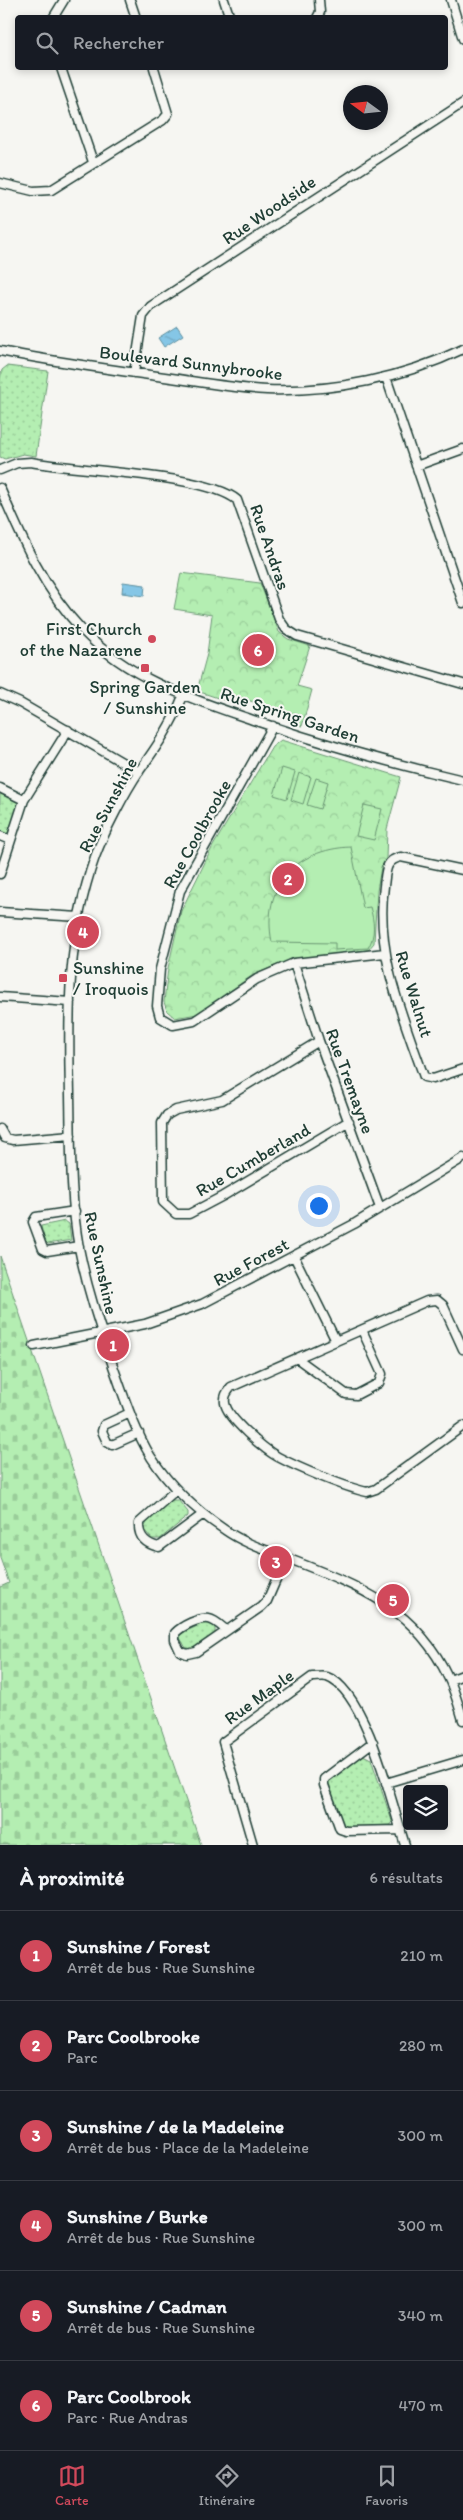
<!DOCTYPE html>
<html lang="fr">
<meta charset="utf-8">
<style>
:root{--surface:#171b24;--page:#20242c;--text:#f1f3f6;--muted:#9ea1a6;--line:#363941;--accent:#d1495b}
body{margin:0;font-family:Itim,sans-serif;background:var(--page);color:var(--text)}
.controls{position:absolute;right:15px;bottom:15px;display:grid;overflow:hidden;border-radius:5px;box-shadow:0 2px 8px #0003}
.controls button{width:45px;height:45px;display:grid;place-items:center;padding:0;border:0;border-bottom:1px solid var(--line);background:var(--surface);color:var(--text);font:25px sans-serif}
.compass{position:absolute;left:343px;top:85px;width:45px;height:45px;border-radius:50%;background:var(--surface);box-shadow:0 2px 8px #0003;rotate:285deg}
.you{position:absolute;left:318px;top:1205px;width:18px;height:18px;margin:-12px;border:4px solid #fff;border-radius:50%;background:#1a73e8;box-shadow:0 0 0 8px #1a73e833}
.badge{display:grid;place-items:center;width:32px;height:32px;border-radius:50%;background:var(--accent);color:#fff;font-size:16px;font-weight:700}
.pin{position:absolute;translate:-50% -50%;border:2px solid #fff;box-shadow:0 1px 5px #0006}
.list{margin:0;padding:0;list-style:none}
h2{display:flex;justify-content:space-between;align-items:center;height:65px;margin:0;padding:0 20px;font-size:21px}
h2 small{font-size:16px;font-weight:400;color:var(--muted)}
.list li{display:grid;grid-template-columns:32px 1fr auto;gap:15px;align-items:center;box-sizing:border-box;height:90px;padding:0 20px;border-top:1px solid var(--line)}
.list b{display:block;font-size:19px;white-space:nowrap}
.list p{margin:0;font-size:16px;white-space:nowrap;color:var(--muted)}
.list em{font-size:16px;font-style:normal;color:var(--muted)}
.icon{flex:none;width:28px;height:28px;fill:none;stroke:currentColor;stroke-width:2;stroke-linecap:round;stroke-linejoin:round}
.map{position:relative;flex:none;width:463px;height:1845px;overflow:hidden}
.search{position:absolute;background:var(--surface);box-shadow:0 2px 8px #0003;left:15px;right:15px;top:15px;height:55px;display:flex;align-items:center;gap:12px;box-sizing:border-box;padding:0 18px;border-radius:5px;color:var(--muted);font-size:19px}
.sheet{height:605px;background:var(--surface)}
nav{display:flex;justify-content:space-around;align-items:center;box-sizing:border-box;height:70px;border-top:1px solid var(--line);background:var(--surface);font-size:14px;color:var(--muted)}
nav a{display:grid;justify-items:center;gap:2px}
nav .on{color:var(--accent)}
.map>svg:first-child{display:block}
.grass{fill:url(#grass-dots);stroke:#6a9673}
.cemetery{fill:url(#cemetery-stones);stroke:#6a9673}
.park{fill:url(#park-crowns);stroke:#6a9673}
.pitch{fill:#b4eeb2;stroke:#6a9673}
.water{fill:url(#water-ripples);stroke:#5c8f9f}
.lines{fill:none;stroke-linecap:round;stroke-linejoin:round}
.minor-casing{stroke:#1f3d34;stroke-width:11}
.minor{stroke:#f6f6f2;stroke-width:8}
.poi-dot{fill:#d1495b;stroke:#f6f6f2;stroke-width:2}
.labels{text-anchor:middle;stroke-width:4;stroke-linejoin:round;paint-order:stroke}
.street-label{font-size:18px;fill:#1f3d34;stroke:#f6f6f2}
.poi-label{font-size:18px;fill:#1f3d34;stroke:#f6f6f2;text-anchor:end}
</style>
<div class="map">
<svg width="463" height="1845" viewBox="0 0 463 1845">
<defs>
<pattern id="grass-dots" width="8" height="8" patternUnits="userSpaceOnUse" patternTransform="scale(1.25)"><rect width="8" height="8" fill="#b4eeb2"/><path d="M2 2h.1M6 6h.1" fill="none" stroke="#9acd9a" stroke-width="1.8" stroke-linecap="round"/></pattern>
<pattern id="cemetery-stones" width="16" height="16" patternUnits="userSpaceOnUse" patternTransform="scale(1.25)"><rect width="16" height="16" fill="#b4eeb2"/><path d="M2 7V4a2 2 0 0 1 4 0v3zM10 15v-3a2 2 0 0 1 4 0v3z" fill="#9acd9a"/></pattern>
<pattern id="park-crowns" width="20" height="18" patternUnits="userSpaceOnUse" patternTransform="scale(1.25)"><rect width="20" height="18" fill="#b4eeb2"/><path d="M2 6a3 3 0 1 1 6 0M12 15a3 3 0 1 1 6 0" fill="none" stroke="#9acd9a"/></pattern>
<pattern id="water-ripples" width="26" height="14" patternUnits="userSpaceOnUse" patternTransform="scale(1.25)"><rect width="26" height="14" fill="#85c6e6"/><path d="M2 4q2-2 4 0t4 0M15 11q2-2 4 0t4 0" fill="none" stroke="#6ca2bb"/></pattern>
</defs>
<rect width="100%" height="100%" fill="#f6f6f2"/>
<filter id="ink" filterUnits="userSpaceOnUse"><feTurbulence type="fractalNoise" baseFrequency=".02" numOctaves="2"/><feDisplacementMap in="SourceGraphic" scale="10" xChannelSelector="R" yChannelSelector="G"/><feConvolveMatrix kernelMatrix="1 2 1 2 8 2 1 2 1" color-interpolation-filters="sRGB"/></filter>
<g filter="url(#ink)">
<path class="grass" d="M7,366L48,371L36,456L23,454L5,459L0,457V379L2,370Z
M0,791L20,802L7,835L0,832Z
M65,1221L69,1224L71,1240L48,1244L44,1240L41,1226Z
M172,1500H178L188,1512V1516L160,1539H152L144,1530L147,1521Z
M206,1622L215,1627V1634L193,1649L186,1648L180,1638V1634Z
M363,1755L371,1759L392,1821L391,1825L348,1827L343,1825L339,1820L328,1786V1781Z"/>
<path class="cemetery" d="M0,1256L201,1845H0V1587L9,1583L0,1558Z"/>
<path class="park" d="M181,573L260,583L279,632L288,639L310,646L297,686L312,690L302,726L295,724L297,716L235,696L233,703L197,691L207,654L212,615L174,609Z
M281,740L401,777L387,829L386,859L381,867L377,891L374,943L368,950L292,959L253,975L197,1014L175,1018L167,1011L164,1002L168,968L181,911L213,846L272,747Z"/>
<path class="pitch" d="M282,768L295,772L287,799L274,795Z
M299,773L311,777L303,804L291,800Z
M316,778L328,782L320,809L307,805Z
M364,805L382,809L374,840L356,836Z
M351,847L363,908L370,907C374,921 376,935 368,948L335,950V943L272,942C261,887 295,849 351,847Z"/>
<path class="water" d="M177,326L183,335L164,347L158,338Z
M123,582L145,585L144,596L122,593Z"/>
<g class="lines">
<g class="minor-casing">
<path id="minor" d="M130,0L136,18
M224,0L230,18
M451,0L463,39
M53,18L64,0
M317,18L320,12L319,0
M61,68L93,162
M0,183L33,191L51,190L163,120L168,114L154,68
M0,351C50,361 100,368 150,375C189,380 228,388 267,390C334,392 403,378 463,349
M134,373L143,316L151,306L463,103
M386,377L463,603
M416,466L463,449
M0,470L17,463L31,462C77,471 206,474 237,500L279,619L286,629L297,636L463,684
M0,488C22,539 43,589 83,631C131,681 195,700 259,722C326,745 394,764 463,780
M0,694L20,703L139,772
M183,696C172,724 158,745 140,770C125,792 104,832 95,857C67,935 68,1013 70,1094C71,1145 70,1198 79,1248C87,1289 100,1327 113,1366C124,1397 134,1429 151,1457C171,1488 195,1510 225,1530C245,1544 269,1551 292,1560C359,1586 417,1609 449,1679C455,1692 459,1706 463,1720
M273,726L180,891L160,969L157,1006L160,1017L173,1025L194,1021L257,979L294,963L385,953
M0,788L24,800L0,874
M24,800L68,730
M0,836L10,840
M463,870L401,857C385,860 386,871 384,886C375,953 402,1014 424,1077L433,1079L463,1069
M0,912L79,917
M294,963L319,1041L380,1208
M0,997L70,1002
M319,1041L222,1100L176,1110L167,1115L162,1123L163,1202L176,1214H189L223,1196L349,1121
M0,1129L5,1138L13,1140L71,1135
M75,1211L36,1217L33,1222L43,1249L47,1251L79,1246
M294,1256L336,1341
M34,1346L145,1324L202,1304L354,1224L463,1158
M463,1349L443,1305L437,1300L427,1301L231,1387C227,1392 224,1396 225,1403C227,1418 265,1450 278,1457C299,1468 344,1487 367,1492L376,1489L463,1426
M298,1359L346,1394L356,1395L379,1383L382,1374L362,1330
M130,1413L104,1425L102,1431L107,1442L112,1445L139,1433
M176,1490L139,1523C138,1537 146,1544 159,1547L202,1515
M226,1630C221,1626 215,1620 209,1619C199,1617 182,1626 175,1633V1640L180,1651L187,1654L196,1652L261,1607L267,1601L286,1557
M450,1680L463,1675
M373,1742L324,1779V1785L340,1829L346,1831L401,1830
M386,1783L463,1760
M253,1845L223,1742L312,1677C317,1677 323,1676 327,1677C366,1690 393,1808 405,1845"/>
</g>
<use href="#minor" class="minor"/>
</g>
</g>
<g class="poi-dot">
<circle cx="152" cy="639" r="5"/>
<rect x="140" y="663" width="10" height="10" rx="2.5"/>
<rect x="58" y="973" width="10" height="10" rx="2.5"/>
</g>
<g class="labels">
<g class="street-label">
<text transform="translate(269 210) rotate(-34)" y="6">Rue Woodside</text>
<text transform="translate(191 363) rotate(7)" y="6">Boulevard Sunnybrooke</text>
<text transform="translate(270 547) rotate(71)" y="6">Rue Andras</text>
<text transform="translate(290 715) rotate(18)" y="6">Rue Spring Garden</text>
<text transform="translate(108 805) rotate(-62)" y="6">Rue Sunshine</text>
<text transform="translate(197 834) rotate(-61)" y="6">Rue Coolbrooke</text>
<text transform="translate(414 994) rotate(73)" y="6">Rue Walnut</text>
<text transform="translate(350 1081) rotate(70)" y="6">Rue Tremayne</text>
<text transform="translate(253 1160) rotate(-30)" y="6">Rue Cumberland</text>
<text transform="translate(251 1262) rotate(-28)" y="6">Rue Forest</text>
<text transform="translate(101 1263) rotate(78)" y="6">Rue Sunshine</text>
<text transform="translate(259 1697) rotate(-36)" y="6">Rue Maple</text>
</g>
<g class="poi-label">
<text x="142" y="635">First Church<tspan x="142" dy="21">of the Nazarene</tspan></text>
<text x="145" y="693" text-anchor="middle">Spring Garden<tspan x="145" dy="21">/ Sunshine</tspan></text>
<text x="73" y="974" text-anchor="start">Sunshine<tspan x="73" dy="21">/ Iroquois</tspan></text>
</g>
</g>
</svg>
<div class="controls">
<button><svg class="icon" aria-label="layers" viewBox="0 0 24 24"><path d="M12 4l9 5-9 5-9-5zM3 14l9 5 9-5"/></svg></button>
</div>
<svg class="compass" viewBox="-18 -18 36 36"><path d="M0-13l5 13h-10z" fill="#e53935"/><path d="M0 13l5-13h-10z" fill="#9ea1a6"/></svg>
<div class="you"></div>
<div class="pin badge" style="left:113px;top:1345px">1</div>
<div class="pin badge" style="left:288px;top:879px">2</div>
<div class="pin badge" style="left:276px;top:1562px">3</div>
<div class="pin badge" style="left:83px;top:932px">4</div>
<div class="pin badge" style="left:393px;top:1600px">5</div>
<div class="pin badge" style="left:258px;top:650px">6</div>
<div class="search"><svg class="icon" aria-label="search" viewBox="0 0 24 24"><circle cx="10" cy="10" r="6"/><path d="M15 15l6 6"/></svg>Rechercher</div>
</div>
<section class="sheet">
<h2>À proximité<small>6 résultats</small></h2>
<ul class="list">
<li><span class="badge">1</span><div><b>Sunshine / Forest</b><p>Arrêt de bus · Rue Sunshine</p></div><em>210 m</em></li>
<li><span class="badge">2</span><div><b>Parc Coolbrooke</b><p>Parc</p></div><em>280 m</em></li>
<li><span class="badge">3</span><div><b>Sunshine / de la Madeleine</b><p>Arrêt de bus · Place de la Madeleine</p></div><em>300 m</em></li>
<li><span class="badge">4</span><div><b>Sunshine / Burke</b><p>Arrêt de bus · Rue Sunshine</p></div><em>300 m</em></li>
<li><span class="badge">5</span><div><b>Sunshine / Cadman</b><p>Arrêt de bus · Rue Sunshine</p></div><em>340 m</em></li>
<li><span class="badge">6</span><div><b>Parc Coolbrook</b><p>Parc · Rue Andras</p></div><em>470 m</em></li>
</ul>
</section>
<nav>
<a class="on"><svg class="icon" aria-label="map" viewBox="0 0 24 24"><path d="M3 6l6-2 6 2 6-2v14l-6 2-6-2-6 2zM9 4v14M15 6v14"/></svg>Carte</a>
<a><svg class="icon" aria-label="directions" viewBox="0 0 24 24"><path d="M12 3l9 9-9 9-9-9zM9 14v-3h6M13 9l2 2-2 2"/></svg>Itinéraire</a>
<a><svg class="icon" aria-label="saved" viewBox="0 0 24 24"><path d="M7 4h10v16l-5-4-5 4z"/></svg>Favoris</a>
</nav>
